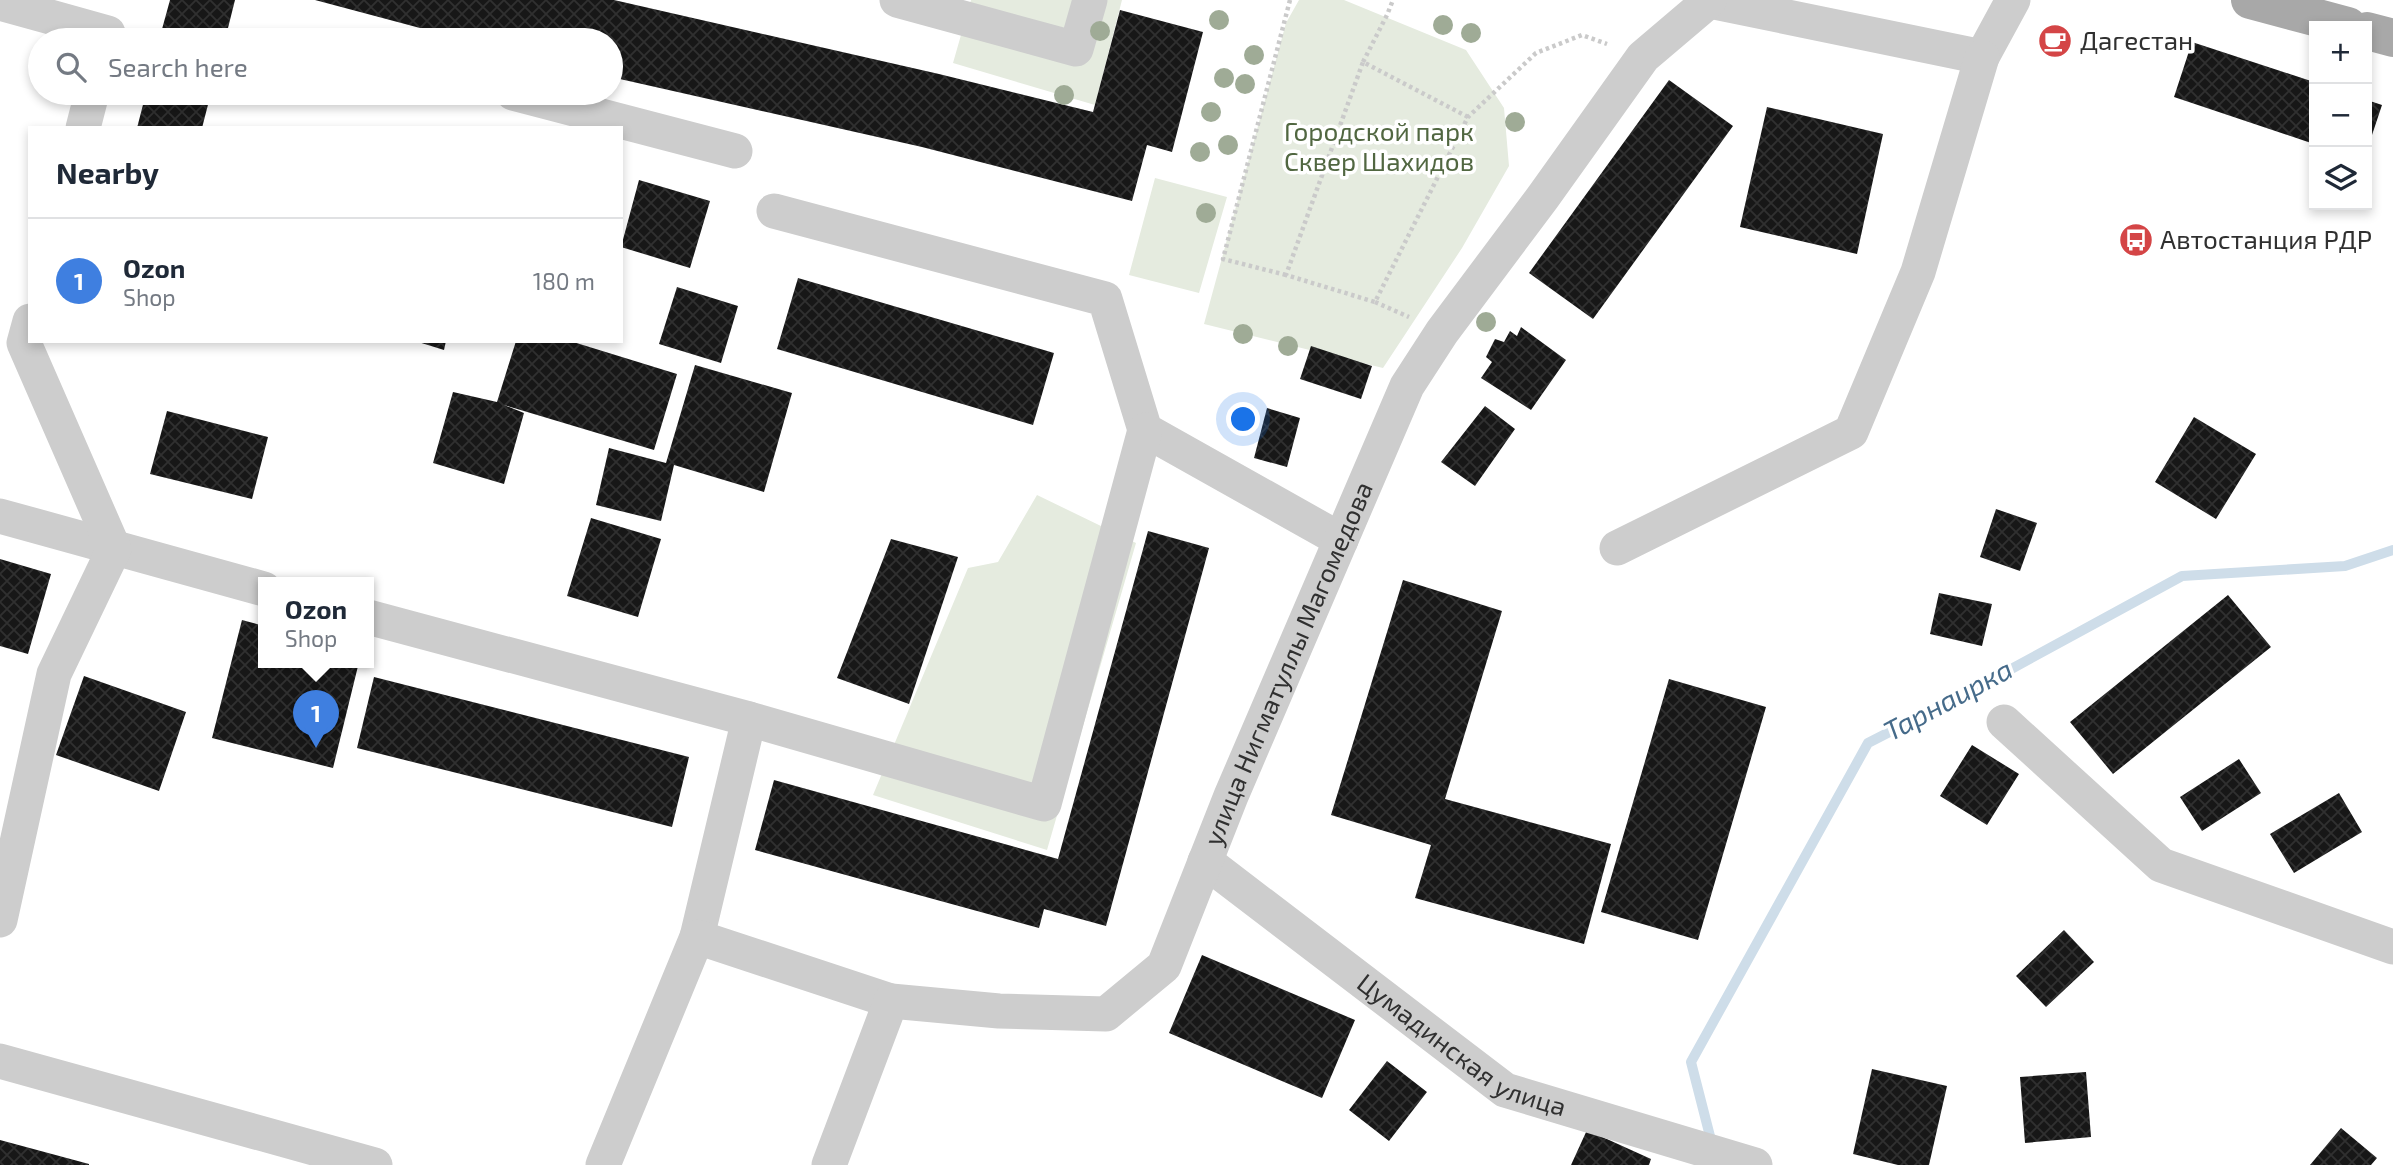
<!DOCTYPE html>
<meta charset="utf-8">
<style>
:root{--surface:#fff;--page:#f2f2f3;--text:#1f2937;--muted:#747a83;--line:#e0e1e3;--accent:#d44546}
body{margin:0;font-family:"Exo 2",sans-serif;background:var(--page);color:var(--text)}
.controls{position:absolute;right:21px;top:21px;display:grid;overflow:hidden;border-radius:0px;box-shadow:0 4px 10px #0003}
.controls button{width:63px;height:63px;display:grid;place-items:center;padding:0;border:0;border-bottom:2px solid var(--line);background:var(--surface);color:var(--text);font:35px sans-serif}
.you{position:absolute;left:1244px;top:420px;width:24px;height:24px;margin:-18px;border:5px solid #fff;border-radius:50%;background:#1a73e8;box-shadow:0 0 0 10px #1a73e833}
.badge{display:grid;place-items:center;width:46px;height:46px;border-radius:50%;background:var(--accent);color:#fff;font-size:23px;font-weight:700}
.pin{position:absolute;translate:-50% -58px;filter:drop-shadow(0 2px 4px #0008)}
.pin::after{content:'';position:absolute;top:37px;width:24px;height:21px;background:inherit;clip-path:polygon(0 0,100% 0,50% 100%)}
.popup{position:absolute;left:258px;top:577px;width:116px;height:91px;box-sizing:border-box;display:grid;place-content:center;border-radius:0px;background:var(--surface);filter:drop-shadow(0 2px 5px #0005);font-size:23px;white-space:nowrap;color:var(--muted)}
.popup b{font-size:26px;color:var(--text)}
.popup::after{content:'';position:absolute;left:50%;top:100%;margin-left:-14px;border:14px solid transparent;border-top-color:var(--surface)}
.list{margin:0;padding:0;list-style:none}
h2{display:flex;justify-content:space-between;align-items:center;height:91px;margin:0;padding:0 28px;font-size:30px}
h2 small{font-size:23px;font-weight:400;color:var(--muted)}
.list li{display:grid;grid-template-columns:46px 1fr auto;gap:21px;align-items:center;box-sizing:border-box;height:126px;padding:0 28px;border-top:2px solid var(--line)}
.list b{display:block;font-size:26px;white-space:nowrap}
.list p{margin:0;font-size:23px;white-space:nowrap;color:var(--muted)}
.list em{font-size:23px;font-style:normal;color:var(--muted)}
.icon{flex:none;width:38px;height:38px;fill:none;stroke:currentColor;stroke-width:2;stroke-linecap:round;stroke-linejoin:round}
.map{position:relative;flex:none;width:2393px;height:1165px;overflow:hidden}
.search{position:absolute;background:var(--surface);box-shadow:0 4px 10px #0003;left:28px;top:28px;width:595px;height:77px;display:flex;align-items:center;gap:18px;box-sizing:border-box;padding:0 24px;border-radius:38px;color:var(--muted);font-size:26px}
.panel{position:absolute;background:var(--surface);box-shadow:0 4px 10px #0003;left:28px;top:126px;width:595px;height:217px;border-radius:0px}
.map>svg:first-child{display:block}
.green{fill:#e5ebdf}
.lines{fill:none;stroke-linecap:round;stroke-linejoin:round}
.stream{stroke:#cedde9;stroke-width:10}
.building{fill:url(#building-cross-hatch)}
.path{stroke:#cacaca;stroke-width:4.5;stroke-dasharray:3.5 3.5;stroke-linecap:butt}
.minor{stroke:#cdcdcd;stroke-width:35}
.major{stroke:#a8a8a8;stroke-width:38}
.tree{fill:#9fab96}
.labels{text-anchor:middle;stroke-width:7;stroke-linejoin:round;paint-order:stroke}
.poi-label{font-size:26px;fill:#303030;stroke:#fff;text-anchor:start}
.park-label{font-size:26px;fill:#516741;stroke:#fff}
.street-label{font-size:26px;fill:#303030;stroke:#fff}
.water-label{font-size:28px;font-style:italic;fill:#466b8a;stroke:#fff}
</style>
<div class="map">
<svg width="2393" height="1165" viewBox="0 0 2393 1165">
<defs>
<pattern id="building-cross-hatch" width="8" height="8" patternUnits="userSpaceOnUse" patternTransform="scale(1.75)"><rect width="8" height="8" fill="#171717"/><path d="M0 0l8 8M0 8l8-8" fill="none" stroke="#303030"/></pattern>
</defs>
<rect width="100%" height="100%" fill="#fff"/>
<path class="green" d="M971,0H1122L1095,105L953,63Z
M1299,0H1344L1466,50L1504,108L1509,166L1462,248L1383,368L1204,324L1286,23Z
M1155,178L1227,197L1199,293L1129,275Z
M1037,495L1136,543L1047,850L873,795L968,568L998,562Z"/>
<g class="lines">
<path class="stream" d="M1712,1144L1691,1062L1868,743L1991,680L2182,576L2345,566L2393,550"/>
</g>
<path class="building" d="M170,0H235L225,40H159Z
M315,0H614L939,74L1093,112L1120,10L1203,32L1172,152L1147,145L1132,201L922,147L611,77V40H465Z
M2192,42L2314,82V144L2174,97Z
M1669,80L1733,126L1593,319L1529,273Z
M146,93H211L202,128H137Z
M2367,100L2382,105L2367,150Z
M1767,107L1883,134L1857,254L1740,227Z
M639,180L710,201L690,268L621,247Z
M798,278L1054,353L1033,425L777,349Z
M677,287L738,306L721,363L659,344Z
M1521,327L1566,360L1531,410L1481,378L1492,362L1486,357L1495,339L1504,342L1510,331L1517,336Z
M415,341H446L444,350Z
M516,341H570L677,374L654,450L504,405L524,413L504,484L433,463L453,392L497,402Z
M1311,346L1372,366L1361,399L1300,379Z
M695,365L792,393L764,492L674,465L661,521L596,505L609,448L666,463Z
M1485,406L1515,429L1475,486L1441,462Z
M1267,408L1300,418L1287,467L1254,458Z
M167,411L268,437L252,499L150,474Z
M2194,417L2256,454L2216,519L2155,482Z
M1996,509L2037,523L2020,571L1980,557Z
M591,518L661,539L638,617L567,596Z
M1148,531L1209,548L1106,926L1044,909L1039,928L755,850L774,780L1058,859Z
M891,539L958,557L909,704L837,678Z
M0,559L51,574L28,654L0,646Z
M1403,580L1502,611L1445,799L1611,844L1584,944L1415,898L1431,845L1331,815Z
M1939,593L1992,604L1982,646L1930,634Z
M2228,595L2271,647L2113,774L2070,722Z
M242,620L264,626V662H359L333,768L212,738Z
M84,676L186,712L159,791L56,755Z
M374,677L689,757L672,827L357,748Z
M1669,679L1766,707L1698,940L1601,912Z
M1972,745L2019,774L1987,825L1940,796Z
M2239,759L2261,793L2202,831L2180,797Z
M2339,793L2362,832L2294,873L2270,834Z
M2064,930L2094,962L2046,1007L2016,976Z
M1202,955L1355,1020L1322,1098L1169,1033Z
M1387,1061L1427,1092L1389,1141L1349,1110Z
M1872,1069L1947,1086L1929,1165H1898L1853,1154Z
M2086,1072L2091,1137L2025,1143L2020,1077Z
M2341,1128L2377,1158L2371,1165H2310Z
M1587,1130L1651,1159L1649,1165H1571Z
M0,1140L89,1164V1165H0Z"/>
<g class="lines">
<path class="path" d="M1363,62L1387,15L1393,0
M1468,117L1363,62L1286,275L1375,302L1468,117L1536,53L1582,35L1607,44
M1286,275L1223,259L1290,0
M1375,302L1409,317"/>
<g class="minor">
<path d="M897,0L1076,49L1090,0"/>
<path d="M1705,0L1982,57L2013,0"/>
<path d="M0,3L108,33L106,40"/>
<path d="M513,93L735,151"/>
<path d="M83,128L92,93"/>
<path d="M774,211L1105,299L1145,430L1341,540"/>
<path d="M0,516L264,589"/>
<path d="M1617,548L1851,432L1918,272L1982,57"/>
<path d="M368,617L749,719"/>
<path d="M2004,722L2161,865L2393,947"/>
<path id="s1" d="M1205,861L1505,1090L1755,1165"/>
<path d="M0,920L54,674L114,549L24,343L30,321"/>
<path d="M697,937L749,719L1044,804L1145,430"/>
<path d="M0,1061L375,1165"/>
<path d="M603,1165L697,937L891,1001"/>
<path id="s2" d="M829,1165L891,1001L999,1011L1106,1014L1164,966L1231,796L1407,386L1442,332L1543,197L1643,57L1709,1"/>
</g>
<path class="major" d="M2250,0L2348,26
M2367,31L2393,38"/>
</g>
<g class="tree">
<circle cx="1219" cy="20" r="10"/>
<circle cx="1443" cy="25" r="10"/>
<circle cx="1100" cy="31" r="10"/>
<circle cx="1471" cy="33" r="10"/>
<circle cx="1254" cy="55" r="10"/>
<circle cx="1224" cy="78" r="10"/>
<circle cx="1245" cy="84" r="10"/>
<circle cx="1064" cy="95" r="10"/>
<circle cx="1211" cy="112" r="10"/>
<circle cx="1515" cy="122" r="10"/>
<circle cx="1228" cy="145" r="10"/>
<circle cx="1200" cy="152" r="10"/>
<circle cx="1206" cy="213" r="10"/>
<circle cx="1486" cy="322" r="10"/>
<circle cx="1243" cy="334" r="10"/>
<circle cx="1288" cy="346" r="10"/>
</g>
<defs>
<g id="cafe-disc" transform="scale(1.75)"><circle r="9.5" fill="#d44546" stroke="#fff"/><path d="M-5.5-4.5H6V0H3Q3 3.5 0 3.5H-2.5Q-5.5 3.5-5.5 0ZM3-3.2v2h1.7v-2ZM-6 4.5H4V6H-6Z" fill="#fff"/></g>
<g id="bus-disc" transform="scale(1.75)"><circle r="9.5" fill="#d44546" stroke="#fff"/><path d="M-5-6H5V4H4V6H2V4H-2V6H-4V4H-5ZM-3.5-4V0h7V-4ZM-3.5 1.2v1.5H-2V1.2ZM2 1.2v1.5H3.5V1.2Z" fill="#fff"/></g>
</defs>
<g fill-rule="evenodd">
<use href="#cafe-disc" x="2055" y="41"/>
<use href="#bus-disc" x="2136" y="240"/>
</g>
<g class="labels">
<g class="poi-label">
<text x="2080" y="50">Дагестан</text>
<text x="2160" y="249">Автостанция РДР</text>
</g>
<g class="park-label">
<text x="1379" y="141">Городской парк<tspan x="1379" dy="30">Сквер Шахидов</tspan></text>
</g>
<g class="street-label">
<text dy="9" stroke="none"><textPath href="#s2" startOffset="793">улица Нигматуллы Магомедова</textPath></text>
<text dy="9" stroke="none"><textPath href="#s1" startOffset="318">Цумадинская улица</textPath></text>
</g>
<g class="water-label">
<text transform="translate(1948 700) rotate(-28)" y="10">Тарнаирка</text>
</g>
</g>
</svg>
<div class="controls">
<button>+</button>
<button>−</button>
<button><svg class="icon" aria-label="layers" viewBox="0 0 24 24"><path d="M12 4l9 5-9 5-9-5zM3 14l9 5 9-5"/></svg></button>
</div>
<div class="you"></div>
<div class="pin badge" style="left:316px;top:748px;background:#3f7fe0">1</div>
<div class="popup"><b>Ozon</b>Shop</div>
<div class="search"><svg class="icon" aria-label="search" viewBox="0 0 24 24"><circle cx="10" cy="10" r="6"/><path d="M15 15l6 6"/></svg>Search here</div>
<section class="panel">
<h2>Nearby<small></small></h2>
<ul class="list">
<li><span class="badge" style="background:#3f7fe0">1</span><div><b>Ozon</b><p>Shop</p></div><em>180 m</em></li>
</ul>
</section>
</div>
